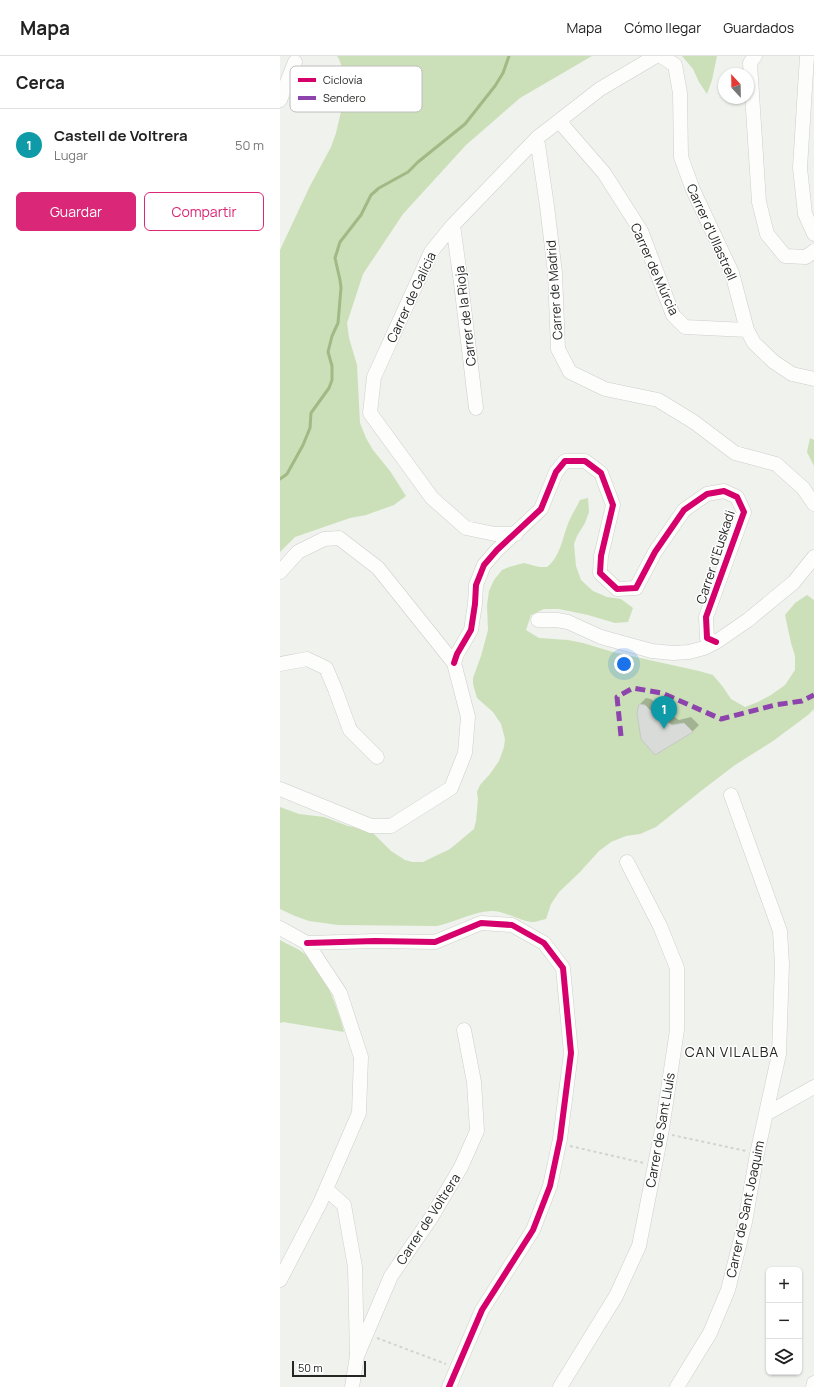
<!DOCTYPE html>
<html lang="es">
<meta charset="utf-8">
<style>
:root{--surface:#fff;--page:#f2f2f2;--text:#222;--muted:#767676;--line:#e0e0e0;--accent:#db2777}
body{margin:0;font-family:Manrope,sans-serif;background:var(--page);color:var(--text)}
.controls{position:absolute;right:12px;bottom:12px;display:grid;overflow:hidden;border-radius:6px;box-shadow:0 1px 3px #0004}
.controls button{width:36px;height:36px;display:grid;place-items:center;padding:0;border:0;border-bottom:1px solid var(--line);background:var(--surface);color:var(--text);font:20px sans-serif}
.compass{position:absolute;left:438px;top:12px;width:36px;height:36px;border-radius:50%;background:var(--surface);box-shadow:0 1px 3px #0004;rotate:338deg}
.scale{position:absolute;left:12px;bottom:10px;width:74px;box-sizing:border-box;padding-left:4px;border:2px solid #252724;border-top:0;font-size:11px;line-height:14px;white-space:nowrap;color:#252724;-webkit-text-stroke:3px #fff;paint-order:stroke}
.you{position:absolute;left:344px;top:608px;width:14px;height:14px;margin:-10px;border:3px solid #fff;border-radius:50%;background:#1a73e8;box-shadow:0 0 0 6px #1a73e833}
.badge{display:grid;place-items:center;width:26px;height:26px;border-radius:50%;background:var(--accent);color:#fff;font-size:13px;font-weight:700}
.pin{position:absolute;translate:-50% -33px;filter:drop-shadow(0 1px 2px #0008)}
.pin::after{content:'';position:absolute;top:21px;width:14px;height:12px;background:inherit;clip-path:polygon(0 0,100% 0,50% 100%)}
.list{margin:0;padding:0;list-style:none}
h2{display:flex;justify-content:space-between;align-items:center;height:52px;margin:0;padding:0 16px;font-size:17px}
h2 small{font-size:13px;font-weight:400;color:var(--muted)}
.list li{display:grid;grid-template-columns:26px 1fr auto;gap:12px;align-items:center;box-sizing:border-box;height:72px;padding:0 16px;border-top:1px solid var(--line)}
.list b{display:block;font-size:15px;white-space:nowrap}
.list p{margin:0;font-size:13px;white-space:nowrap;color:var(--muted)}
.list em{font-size:13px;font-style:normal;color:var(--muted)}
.actions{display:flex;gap:8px;padding:12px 16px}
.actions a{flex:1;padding:9px 0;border:1px solid var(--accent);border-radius:6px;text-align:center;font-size:14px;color:var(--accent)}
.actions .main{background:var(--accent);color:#fff}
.icon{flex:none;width:22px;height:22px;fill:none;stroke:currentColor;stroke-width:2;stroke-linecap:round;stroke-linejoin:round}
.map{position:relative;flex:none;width:534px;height:1331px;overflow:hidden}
header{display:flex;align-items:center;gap:24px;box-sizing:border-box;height:56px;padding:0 20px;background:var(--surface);border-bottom:1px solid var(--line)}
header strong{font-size:19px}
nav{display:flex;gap:22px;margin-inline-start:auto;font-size:14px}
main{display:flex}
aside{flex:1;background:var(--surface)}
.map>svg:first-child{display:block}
.green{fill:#cbe0b8}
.shadow{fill:#0003}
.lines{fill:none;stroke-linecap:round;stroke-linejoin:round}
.stream{stroke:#a0b985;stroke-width:3}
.building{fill:#d8dbd7;stroke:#c6c8c5}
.minor-casing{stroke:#cecfcc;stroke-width:15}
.path{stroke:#d3d3d3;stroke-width:2;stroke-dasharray:3 3;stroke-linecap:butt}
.minor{stroke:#fdfdfc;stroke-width:14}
.quiet{stroke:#8e44ad;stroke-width:5;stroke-dasharray:10 5;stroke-linecap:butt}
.cycleway-casing{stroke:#fff;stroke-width:8}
.cycleway{stroke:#d6006c;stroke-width:6}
.labels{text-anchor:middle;stroke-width:3;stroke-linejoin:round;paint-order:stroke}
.street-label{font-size:13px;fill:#252724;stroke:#fff}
.neighbourhood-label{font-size:14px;letter-spacing:1px;fill:#252724;stroke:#fff}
.key{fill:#fff;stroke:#bebebd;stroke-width:1}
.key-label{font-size:11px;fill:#252724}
</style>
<header>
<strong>Mapa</strong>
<nav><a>Mapa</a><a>Cómo llegar</a><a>Guardados</a></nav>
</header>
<main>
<aside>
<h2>Cerca<small></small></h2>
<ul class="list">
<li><span class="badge" style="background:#0f9aa8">1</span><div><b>Castell de Voltrera</b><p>Lugar</p></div><em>50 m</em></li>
</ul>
<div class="actions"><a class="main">Guardar</a><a>Compartir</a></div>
</aside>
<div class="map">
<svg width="534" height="1331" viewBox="0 0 534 1331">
<rect width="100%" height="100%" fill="#eff2ed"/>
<path class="green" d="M57,0H312L240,42L186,89L123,158L83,218L67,267L69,282L77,309L80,367L86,382L93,394L110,415L126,440L114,449L86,459L70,462L15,481L0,496V194L30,130L51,91L56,77L63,47L65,32L64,17L59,3Z
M402,0H437L432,24L427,38L419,26L413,13Z
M530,382L534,384V410L527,396Z
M308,442L309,456L305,467L297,480L294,488L296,510L301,524L313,535L327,541L341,543L353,552L348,566L335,567L308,559L279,553H264L251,559L246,574L259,582L288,584L303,587L333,596L419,615L433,619L443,631L451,643L465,651L478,646L491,639L505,629L515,614V600L511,587L505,559L515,547L527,539L534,544V653L528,659L493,685L455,709L421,735L376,771L360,778L346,780L331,786L319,795L300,816L279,836L271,848L266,863C262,864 258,865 254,866C244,867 225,855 212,855C195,855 175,866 157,870L58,869L29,865L15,860L0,853V751L19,758L44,761L68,770L86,774L94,778L111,795L125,804L132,806H143L170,793L194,773L196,765L198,743L197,736L200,729L210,718L219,705L224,691L225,683L221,668L213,656L197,642L193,628V622L201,600L208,574L207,549L209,535L214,524L222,514L229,511L244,507L259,511H267C282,499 282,480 290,463C293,457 297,450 300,444Z
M0,884C8,889 18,892 25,898C44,914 58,952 64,976L3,966L0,967Z"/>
<path class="shadow" d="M366,642L371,643L377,649L399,664L411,661L419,669L413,675L376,697L360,648Z"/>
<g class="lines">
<path class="stream" d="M0,423L7,418L23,389L30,372L31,357L49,332L52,324V310L48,296L52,280L58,267L61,232L60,224L55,202L60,186L81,159L91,139L99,132L128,116L138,106L185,68L215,30L223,17L229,0"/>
</g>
<path class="building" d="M359,648L365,649L371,655L392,669L404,667L413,676L375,699L361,683L357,657Z"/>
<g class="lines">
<g class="minor-casing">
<path id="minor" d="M381,0L395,9L400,37L401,101L413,134L452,217L467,274L474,287L494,306L512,318L534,323
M475,0L470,7L479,146L487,178L505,200L526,201L534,195
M527,0L520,112L525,158L534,178
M0,44L15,6
M279,65L324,117L361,175L393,259L405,271L467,274
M257,82L267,150L275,217L278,293L290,316L325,333L378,344L414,366L455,397L496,408L523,432L534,448
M173,169L181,227L196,352
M236,478H215L186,472L152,442L90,357L94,321L151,196L173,169L257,82L320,33L376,0
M0,516L18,496L44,483L59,482L98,512L174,607L188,661L185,697L171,732L111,770H91L0,733
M258,564H277L288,566L321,581L372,595L393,597L409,596L424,592L436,586L468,564L514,526L534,501
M174,607L177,598L191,574L195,548L196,529L204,509L217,494L261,453L276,416L285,405H305L321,417L333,449L321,500L320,517L337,533L356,532L375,496L404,454L427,438L444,435L457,441L464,456L426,561L427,582L436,586
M0,608L27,603L46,612L55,633L70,674L97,701
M0,872L27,887L60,937L81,1001L79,1057L40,1147L0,1224
M27,887L95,885L155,886L201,867L232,869L264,887L283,912L291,997L280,1083L270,1130L253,1174L202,1254L169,1331
M486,1058L534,1031
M46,1133L64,1149L75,1211L77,1300L72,1331
M77,1300L111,1220L151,1162L181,1111L197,1075L194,1026L184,974
M280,1331L336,1240L359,1190L382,1073L397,974V912L380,870L347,806
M397,1331L430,1277L448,1234L465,1166L477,1098L499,998L502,908L500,875L451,739
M533,1331L534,1327"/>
</g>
<path class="path" d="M392,1079L466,1095
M290,1090L364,1107
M97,1282L166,1308"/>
<use href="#minor" class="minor"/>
<path class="quiet" d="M341,680L337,641L353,632L382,637L441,663L495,649L522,645L534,639"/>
<g class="cycleway-casing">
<path id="cycleway" d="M174,607L177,598L191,574L195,548L196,529L204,509L217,494L261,453L276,416L285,405H305L321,417L333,449L321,500L320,517L337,533L356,532L375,496L404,454L427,438L444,435L457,441L464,456L426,561L427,582L436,586
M27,887L95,885L155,886L201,867L232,869L264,887L283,912L291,997L280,1083L270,1130L253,1174L202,1254L169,1331"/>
</g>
<use href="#cycleway" class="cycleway"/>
</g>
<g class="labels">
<g class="street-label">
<text transform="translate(432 176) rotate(66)" y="5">Carrer d'Ullastrell</text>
<text transform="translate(375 213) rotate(66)" y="5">Carrer de Múrcia</text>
<text transform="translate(274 234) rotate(-94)" y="5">Carrer de Madrid</text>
<text transform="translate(131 241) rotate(-65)" y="5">Carrer de Galícia</text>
<text transform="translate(185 260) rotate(-97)" y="5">Carrer de la Rioja</text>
<text transform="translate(435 501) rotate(-72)" y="5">Carrer d'Euskadi</text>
<text transform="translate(380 1074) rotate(-80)" y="5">Carrer de Sant Lluís</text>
<text transform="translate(465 1153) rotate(-78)" y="5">Carrer de Sant Joaquim</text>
<text transform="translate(148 1163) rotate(-57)" y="5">Carrer de Voltrera</text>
</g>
<g class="neighbourhood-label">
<text x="452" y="1001">CAN VILALBA</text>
</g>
</g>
<rect x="10" y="10" width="132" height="46" rx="6" class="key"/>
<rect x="18" y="22" width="18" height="4" fill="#d6006c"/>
<rect x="18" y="40" width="18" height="4" fill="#8e44ad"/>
<g class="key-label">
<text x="43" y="28">Ciclovía</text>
<text x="43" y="46">Sendero</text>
</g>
</svg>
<div class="controls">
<button>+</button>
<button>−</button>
<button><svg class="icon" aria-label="layers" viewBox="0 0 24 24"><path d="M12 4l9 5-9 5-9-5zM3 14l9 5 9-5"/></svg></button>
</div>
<svg class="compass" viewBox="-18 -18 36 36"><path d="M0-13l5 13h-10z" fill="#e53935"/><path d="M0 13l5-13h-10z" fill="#767676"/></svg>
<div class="scale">50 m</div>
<div class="you"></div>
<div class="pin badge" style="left:384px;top:673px;background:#0f9aa8">1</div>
</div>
</main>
